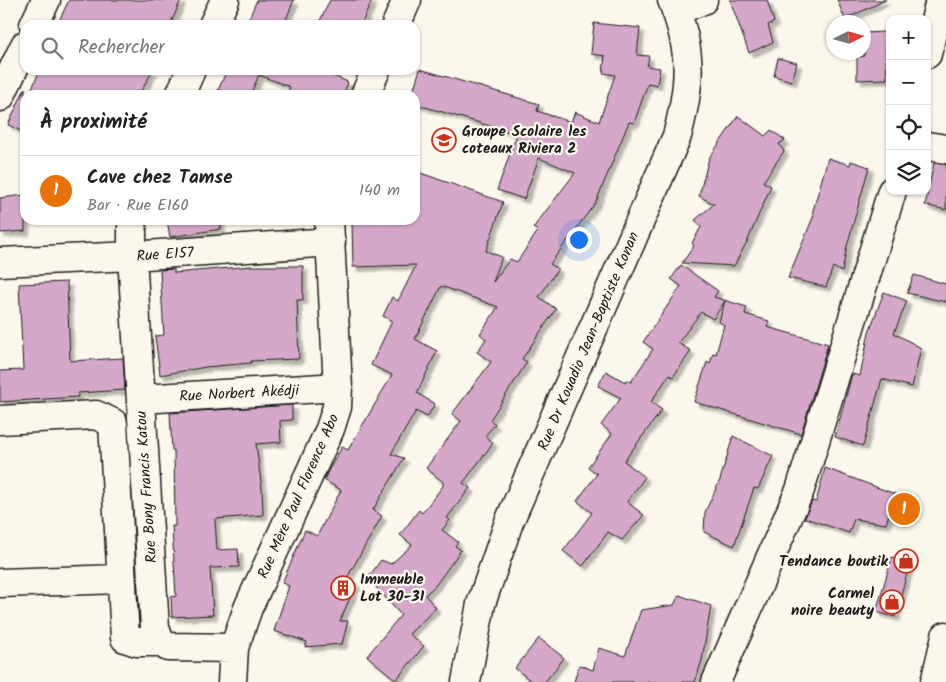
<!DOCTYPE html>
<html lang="fr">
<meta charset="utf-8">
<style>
:root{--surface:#fff;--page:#f2f2f2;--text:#222;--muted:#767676;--line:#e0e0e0;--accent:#2563eb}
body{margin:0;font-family:Kalam,sans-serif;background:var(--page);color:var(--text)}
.controls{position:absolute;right:15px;top:15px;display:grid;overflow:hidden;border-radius:10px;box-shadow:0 1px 4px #0004}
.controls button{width:45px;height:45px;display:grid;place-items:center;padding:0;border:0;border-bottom:1px solid var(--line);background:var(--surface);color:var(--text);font:25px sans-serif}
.compass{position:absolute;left:826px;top:15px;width:45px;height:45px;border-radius:50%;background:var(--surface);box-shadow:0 1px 4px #0004;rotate:85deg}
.you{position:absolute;left:578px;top:239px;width:18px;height:18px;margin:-12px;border:4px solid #fff;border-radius:50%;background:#1a73e8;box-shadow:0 0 0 8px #1a73e833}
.badge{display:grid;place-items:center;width:32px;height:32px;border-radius:50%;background:var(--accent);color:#fff;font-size:16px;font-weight:700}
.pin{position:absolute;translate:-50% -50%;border:2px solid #fff;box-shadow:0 1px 5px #0006}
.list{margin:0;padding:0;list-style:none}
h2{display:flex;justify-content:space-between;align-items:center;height:65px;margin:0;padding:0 20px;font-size:21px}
h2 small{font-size:16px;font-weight:400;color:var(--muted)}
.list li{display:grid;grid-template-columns:32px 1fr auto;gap:15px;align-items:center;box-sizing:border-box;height:70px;padding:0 20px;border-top:1px solid var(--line)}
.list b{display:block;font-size:19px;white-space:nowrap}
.list p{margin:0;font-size:16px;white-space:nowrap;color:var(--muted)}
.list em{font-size:16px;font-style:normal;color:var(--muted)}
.icon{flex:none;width:28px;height:28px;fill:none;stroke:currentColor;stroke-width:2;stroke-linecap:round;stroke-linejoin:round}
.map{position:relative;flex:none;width:946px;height:682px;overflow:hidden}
.search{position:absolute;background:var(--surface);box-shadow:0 1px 4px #0004;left:20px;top:20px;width:400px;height:55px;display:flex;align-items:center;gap:12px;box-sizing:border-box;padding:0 18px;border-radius:15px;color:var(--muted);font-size:19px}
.panel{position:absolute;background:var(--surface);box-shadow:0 1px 4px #0004;left:20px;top:90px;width:400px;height:135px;border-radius:15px}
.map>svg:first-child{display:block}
.building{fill:#d5a8ca;stroke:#1c1c1c;filter:url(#shadow)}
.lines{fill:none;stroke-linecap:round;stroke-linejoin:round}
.minor-casing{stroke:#1c1c1c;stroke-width:31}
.minor{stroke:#fbf7ec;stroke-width:28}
.labels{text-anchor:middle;stroke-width:4.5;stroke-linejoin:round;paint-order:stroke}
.poi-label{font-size:15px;font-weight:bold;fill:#1c1c1c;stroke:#fbf7ec;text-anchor:start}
.street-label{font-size:15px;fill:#1c1c1c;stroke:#fbf7ec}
</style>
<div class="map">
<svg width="946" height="682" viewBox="0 0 946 682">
<defs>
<filter id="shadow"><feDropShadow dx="4.5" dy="4.5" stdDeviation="1" flood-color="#0004"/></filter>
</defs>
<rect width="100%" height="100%" fill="#fbf7ec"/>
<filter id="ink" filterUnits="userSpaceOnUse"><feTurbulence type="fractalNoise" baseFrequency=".02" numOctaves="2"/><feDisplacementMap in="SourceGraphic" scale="10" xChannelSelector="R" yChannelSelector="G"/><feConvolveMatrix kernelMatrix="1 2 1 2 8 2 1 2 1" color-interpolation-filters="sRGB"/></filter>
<g filter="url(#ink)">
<path class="building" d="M69,0H181L170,25H57Z
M257,0H294L284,25H246Z
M330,0H372L361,25H318Z
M730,0H767L774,22L768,25L773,42L749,53Z
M837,0H886L845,19Z
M594,23L640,28L637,55L649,56L647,66L660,68L657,85L648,83L634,123L629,122L596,202L550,264L558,269L539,297L556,309L522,359L527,362L490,420L495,424L485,436L493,443L463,483L470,488L447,518L450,520L442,530L458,542L455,546L461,550L435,586L425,595L436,608L409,634L424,646L396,680L367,656L401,615L368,578L381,560L391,564L412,545L400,535L419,510L422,513L443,486V482L426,468L461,421L452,414L491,362L477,352L486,339L480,334L498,307L441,286L415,339L437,351L417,393L435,404L427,417L416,411L391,454L404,458L373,510L382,516L347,578L356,584L340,621H348L342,644L305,647L307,642L274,631L289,586L282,583L305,530L317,536L341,490L324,480L328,471L342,447L348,450L392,375L371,365L392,321L383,316L392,297L398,301L416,265L353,267L352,220H415V171L503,202L486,251L502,257L493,282L510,259L517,262L538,231L533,228L575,173L539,158L524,199L497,190L517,134L415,104V95H412L420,69L539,104L537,111L571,122L575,112L599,122L615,75L603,73L605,56L591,54Z
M885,32L887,79L857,80V57L864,56V33Z
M778,58L797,63L792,81L774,76Z
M40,70H153L139,95H29Z
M227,70H319L348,82L343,95H287L290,87L259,75L250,95H216Z
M25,88V133L8,125Z
M738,116L765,136L771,130L785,140L779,144L784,151L763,182L771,186L748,240L734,266L682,263L694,246L692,243L701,227L695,220L714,204L699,196L709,158Z
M828,158L850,165L851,161L869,167L847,246L842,272L833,267L826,287L788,278L814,215L812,214Z
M934,163L946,164V210L925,205Z
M25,195V231L0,233V198Z
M167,220H220L221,229L170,237Z
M681,265L718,291L714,297L747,307L745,314L769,321L767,327L828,344L801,434L694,402L707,362L710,364L713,353L716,354L724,325L719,322L725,301L713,319L701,312L678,343L691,351L673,377L669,375L651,402L662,410L624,461L645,477L627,502L644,515L622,540L608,532L583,566L563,551L592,513L577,501L597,474L588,467L612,434L601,425L621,398L598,386L606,371L625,382L626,380L631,382L653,349L643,342L681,286L671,279Z
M252,266H303V300H297L299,359L251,361V363L206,367L160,375L155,336L164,335L160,270L174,269V273Z
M914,275L946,284V302L907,293Z
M67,282L70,361L123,358L125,390L78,393V397L0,402V371L23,370L19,284Z
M884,292L907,301L894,333L921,348L912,387L882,379L863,446L835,437L852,374L860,376L869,332Z
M292,405V420L280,421L281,442L256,444L262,489L263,515L215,519L217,550L238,549L239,567L210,568L213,615L172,617L171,597L176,596L172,526H175L174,450H172L170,413Z
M733,436L773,456L758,489L754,488L734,546L704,532L705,512L720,480Z
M825,468L895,494L886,524L854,519L849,533L805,518L812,501L816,502Z
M892,557L910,562L895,617L876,612Z
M679,595L711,606L702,660L695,682H574L579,665L593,670L599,648L625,656L641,610L674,605Z
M539,638L564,658L545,682H532L515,668Z"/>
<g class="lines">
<g class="minor-casing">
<path id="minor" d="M676,11L703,0
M34,25L46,0
M213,25L225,0
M396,25L407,0
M927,54L940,0
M180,95L191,70
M365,95L376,70
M0,97L25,45
M927,146L946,149
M132,220V256L155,628L160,642L168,647L234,648
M0,262L132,256L331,242
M141,399L338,387
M0,420L96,415L113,423L125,638L137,642H160
M0,583L121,579
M232,682L234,648L248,608L330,429L337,407L338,387L329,220
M466,682L481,604L509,522L677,136C691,83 693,52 672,0
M716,682L800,490L892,191
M935,682L946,636"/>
</g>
<use href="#minor" class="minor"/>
</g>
</g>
<defs>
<g id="school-ring" transform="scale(1.25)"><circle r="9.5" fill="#fbf7ec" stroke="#c8321e" stroke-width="1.5"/><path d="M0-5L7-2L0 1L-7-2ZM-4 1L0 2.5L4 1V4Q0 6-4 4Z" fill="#c8321e"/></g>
<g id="shop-ring" transform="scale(1.25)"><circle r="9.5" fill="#fbf7ec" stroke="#c8321e" stroke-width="1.5"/><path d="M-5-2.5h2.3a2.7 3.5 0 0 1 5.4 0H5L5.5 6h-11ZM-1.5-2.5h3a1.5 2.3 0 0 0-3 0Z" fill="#c8321e"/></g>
<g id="building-ring" transform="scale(1.25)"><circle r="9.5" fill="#fbf7ec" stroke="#c8321e" stroke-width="1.5"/><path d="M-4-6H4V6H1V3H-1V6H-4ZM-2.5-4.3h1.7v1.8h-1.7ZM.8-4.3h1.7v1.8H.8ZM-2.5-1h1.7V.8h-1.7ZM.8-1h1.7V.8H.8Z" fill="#c8321e"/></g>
</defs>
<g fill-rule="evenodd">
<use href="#school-ring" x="444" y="140"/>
<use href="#shop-ring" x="906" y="561"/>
<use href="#building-ring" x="343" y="588"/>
<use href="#shop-ring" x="892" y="602"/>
</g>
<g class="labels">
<g class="poi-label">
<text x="462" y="136">Groupe Scolaire les<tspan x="462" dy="17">coteaux Riviera 2</tspan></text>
<text x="888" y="566" text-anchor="end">Tendance boutik</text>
<text x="360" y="584">Immeuble<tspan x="360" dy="17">Lot 30-31</tspan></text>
<text x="874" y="598" text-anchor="end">Carmel<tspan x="874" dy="17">noire beauty</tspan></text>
</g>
<g class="street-label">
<text transform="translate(165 254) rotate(-4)" y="5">Rue E157</text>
<text transform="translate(588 341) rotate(-67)" y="5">Rue Dr Kouadio Jean-Baptiste Konan</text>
<text transform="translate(239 393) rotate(-3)" y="5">Rue Norbert Akédji</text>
<text transform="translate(146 487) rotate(-94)" y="5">Rue Bony Francis Katou</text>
<text transform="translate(298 496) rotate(-66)" y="5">Rue Mère Paul Florence Abo</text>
</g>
</g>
</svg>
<div class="controls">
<button>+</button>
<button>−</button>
<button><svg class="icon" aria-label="locate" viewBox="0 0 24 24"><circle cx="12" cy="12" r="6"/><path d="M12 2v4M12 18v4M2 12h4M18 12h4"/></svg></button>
<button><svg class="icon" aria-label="layers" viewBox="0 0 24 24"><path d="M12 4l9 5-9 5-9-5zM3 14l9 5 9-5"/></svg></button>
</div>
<svg class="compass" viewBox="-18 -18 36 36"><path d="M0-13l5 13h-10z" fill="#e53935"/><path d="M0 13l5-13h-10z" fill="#767676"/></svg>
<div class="you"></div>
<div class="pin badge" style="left:904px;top:509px;background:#e8710a">1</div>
<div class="search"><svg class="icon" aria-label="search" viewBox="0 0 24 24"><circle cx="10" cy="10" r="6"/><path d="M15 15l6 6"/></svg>Rechercher</div>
<section class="panel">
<h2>À proximité<small></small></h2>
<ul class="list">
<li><span class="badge" style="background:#e8710a">1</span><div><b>Cave chez Tamse</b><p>Bar · Rue E160</p></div><em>140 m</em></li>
</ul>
</section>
</div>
